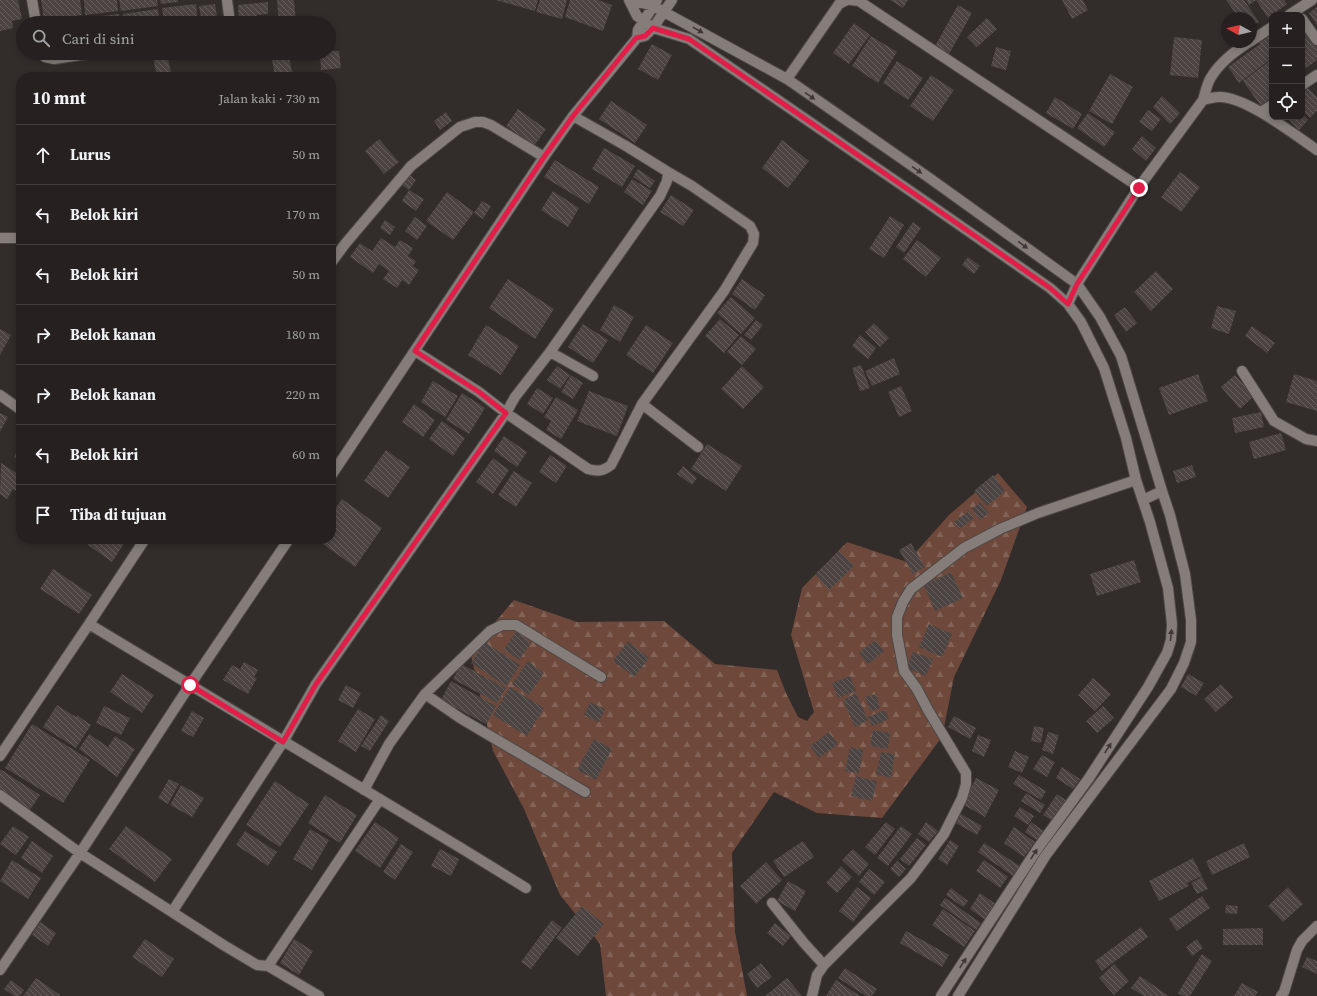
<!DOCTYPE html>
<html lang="id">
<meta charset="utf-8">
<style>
:root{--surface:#262120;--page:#322e2d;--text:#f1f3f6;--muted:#a4a3a5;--line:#423e3e}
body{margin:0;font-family:"Source Serif 4",serif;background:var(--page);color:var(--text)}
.controls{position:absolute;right:12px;top:12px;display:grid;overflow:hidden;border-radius:8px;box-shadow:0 2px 6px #0003}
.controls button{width:36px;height:36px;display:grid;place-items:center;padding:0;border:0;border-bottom:1px solid var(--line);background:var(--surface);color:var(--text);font:20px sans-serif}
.compass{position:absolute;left:1221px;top:12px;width:36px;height:36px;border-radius:50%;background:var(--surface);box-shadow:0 2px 6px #0003;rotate:278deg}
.stop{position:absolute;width:12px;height:12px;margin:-9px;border:3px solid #e11d48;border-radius:50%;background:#fff}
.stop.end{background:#e11d48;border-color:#fff;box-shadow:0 1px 4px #0008}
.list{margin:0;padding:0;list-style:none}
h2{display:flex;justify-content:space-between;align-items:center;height:52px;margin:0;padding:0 16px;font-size:17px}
h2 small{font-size:13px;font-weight:400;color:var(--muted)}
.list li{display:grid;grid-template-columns:26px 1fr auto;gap:12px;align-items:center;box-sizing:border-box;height:60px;padding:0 16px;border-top:1px solid var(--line)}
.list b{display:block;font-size:15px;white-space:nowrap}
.list em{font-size:13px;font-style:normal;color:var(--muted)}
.icon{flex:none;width:22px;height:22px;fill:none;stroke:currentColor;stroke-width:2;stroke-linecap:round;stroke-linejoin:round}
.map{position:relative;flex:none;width:1317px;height:996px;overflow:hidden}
.search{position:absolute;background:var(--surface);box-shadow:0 2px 6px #0003;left:16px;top:16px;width:320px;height:44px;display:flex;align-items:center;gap:10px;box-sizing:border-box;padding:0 14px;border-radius:22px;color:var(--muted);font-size:15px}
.panel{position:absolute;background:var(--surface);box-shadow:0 2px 6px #0003;left:16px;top:72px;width:320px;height:472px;border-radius:16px}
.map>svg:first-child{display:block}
.forest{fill:url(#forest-firs)}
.building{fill:url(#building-back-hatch)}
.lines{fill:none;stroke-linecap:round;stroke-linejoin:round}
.minor-casing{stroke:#4c4745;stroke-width:12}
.minor{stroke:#847d7a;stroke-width:10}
.oneway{fill:#3e3938}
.route{stroke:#e11d48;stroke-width:5}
</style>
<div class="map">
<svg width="1317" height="996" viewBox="0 0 1317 996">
<defs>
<pattern id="forest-firs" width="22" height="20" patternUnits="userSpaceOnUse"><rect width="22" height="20" fill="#6e493b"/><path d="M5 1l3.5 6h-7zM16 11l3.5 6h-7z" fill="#836357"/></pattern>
<pattern id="building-back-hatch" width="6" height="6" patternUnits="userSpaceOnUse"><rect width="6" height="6" fill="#4b4442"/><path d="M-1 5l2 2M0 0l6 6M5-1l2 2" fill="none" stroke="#655f5d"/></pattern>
</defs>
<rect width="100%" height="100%" fill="#322c2a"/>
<path class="forest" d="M998,473L1027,507L1001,580L954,677L942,737L882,818L817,813L774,792L732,853L735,932L747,996H606L600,944L560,895L524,809L493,751L470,651L514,600L577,622L664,621L715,664L777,670L786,693L798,717L807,721L814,712L791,635L802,588L847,542L907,562L949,515Z"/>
<path class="building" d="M0,0H18L22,19L12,21L13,28L0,31Z
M41,0H80L82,15L44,20Z
M84,0H117L118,11L85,15Z
M119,0H157L158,6L121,11Z
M160,0H178V2L161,4Z
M277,0H294L296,23H279Z
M496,0H538L535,11Z
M540,0H567L562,19L536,12Z
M570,0H598L612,5L603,31L565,17Z
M890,0H908L903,8Z
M1062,0H1083L1088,10L1072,19Z
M1226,0H1244L1259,22L1251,27V18H1239Z
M1246,0H1284L1287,4L1268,18L1256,0L1249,5Z
M268,2V14L257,15V23H239L238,5Z
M196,4L198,23H164L162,8Z
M215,4L218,23H202L199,6Z
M958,5L972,13L949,54L935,46Z
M1317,7V25L1309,13Z
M158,9L159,23H124L123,14Z
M119,14L120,23H86L85,18Z
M82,18L83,23H52V22Z
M987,18L997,29L977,47L967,37Z
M854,23L870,35L849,64L833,53Z
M1302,23L1317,44V60L1302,71Z
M1272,34V61L1271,59L1239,83L1228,67L1260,44L1259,43Z
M871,36L897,52L878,83L852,66Z
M1174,37L1202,40L1198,78L1170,75Z
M652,44L672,55L658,80L638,69Z
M996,47L1011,51L1006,70L991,66Z
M329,51H339L341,68L321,70L320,53H329Z
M167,55L172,77H157L153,57Z
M289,57L292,72L275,76L272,60Z
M1271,60L1272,62V103L1263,109L1243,81Z
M897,61L923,78L908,100L883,83Z
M1110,74L1133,87L1112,124L1089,111Z
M931,75L954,90L933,121L910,106Z
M1304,84L1317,97V111L1310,118L1302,110V86Z
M1162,96L1180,113L1170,124L1153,107Z
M1055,97L1082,114L1073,129L1046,113Z
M611,101L647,125L635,143L599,119Z
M518,109L546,129L534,146L506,126Z
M1148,110L1161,119L1152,131L1139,122Z
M446,112L452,121L440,130L434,121Z
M1088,113L1115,132L1104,147L1077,128Z
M1302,114L1308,120L1299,130L1286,117H1302Z
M1142,136L1156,148L1146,161L1132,149Z
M379,139L399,162L384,174L365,151Z
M782,140L809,161L788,188L762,168Z
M604,148L635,166L622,187L592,169Z
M555,160L599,187L589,204L544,177Z
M638,169L655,181L650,188L633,177Z
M1180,172L1200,187L1181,212L1161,197Z
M408,173L416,180L409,190L400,184Z
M632,179L652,191L643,205L624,192Z
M409,190L424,199L416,211L402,201Z
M553,191L579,208L568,227L541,210Z
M447,192L474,212L453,240L426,221Z
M671,195L694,210L683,226L660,212Z
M482,201L491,206L483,219L474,213Z
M890,216L904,225L884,258L869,249Z
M415,217L427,226L417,240L405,231Z
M385,220L395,227L390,235L380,228Z
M913,222L921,228L904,253L896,247Z
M381,238L395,247L400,240L413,248L408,256L416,261L413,266L419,270L409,285L402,280L397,288L383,279L389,271L379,264L373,273L350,257L360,243L372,251Z
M917,240L941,258L926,277L903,259Z
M968,257L980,266L974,274L962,265Z
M1156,271L1173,289L1151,311L1134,292Z
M508,279L554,309L535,339L489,308Z
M742,279L765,295L755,310L732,294Z
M731,297L755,318L741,334L717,313Z
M614,305L634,317L620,342L600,330Z
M1217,306L1236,311L1229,334L1211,328Z
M1125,307L1137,323L1126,332L1114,315Z
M720,319L739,335L724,353L705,336Z
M756,320L763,325L751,340L744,335Z
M874,323L889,338L880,347L865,332Z
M583,324L608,340L593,363L568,347Z
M486,325L519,346L501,375L468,355Z
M646,325L673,343L653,373L626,355Z
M1252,326L1275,343L1267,353L1245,336Z
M0,329L11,335L0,355Z
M860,335L876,348L868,359L852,346Z
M741,336L756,349L742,365L727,352Z
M894,358L900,374L872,386L865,371Z
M861,365L870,388L860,391L852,368Z
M557,366L570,375L560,389L547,380Z
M742,366L764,387L743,409L721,389Z
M1198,374L1208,401L1169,415L1159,388Z
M1294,374L1317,381V411L1286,402Z
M571,375L583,383L573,399L561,392Z
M1235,375L1254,396L1240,409L1221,387Z
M433,381L458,396L445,417L421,402Z
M901,386L912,411L899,417L888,392Z
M537,388L553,398L543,414L527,404Z
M589,391L628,406L617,436L577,421Z
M462,393L485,408L469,434L446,420Z
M556,397L578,410L561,439L546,430L551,421L544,417Z
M414,404L435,420L423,437L402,422Z
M1261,412L1264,427L1235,433L1232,418Z
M0,413L8,417L0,432Z
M442,421L465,438L453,456L429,439Z
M1281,433L1286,450L1254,459L1249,442Z
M504,436L527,452L517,467L494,451Z
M21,444V462L14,457Z
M707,444L742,466L726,491L691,469Z
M386,450L410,467L388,498L364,481Z
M550,455L567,466L556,483L539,472Z
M493,458L509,470L493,494L476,482Z
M1,463L21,476V494L13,489L7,499L0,494Z
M1192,465L1196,477L1177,483L1173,471Z
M683,466L697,478L692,485L677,474Z
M514,471L532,483L516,507L498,495Z
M993,475L1005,491L987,506L974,491Z
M342,499L382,528L355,567L316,539H331V515Z
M980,502L989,513L980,520L972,509Z
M969,511L974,518L959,529L954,522Z
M92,539H127L112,562L88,545Z
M911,543L925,567L913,574L899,550Z
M839,551L854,566L829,590L815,574Z
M1134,560L1141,582L1097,596L1090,574Z
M53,569L92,595L79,614L40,589Z
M951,572L963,598L935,611L924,585Z
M929,624L952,634L942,657L919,647Z
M516,632L531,643L519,660L504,649Z
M875,640L884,651L868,664L859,653Z
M628,641L649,658L634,677L613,661Z
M484,642L520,665L506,686L471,663Z
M913,652L933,659L926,676L906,668Z
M528,661L544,673L529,695L512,684Z
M244,662L258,670L254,677L257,678L248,694L223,680L232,665L240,669Z
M461,664L506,688L497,703L453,679Z
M122,674L154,695L142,713L110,692Z
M1188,674L1204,683L1196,696L1181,687Z
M850,676L856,691L838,698L832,683Z
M1093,678L1111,694L1095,711L1078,695Z
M451,681L496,706L486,724L441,700Z
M1221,684L1233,697L1216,712L1204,699Z
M346,685L361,693L353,708L338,700Z
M510,687L544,708L527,736L493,715Z
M856,693L868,720L855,727L843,700Z
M876,694L880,708L870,711L865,697Z
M590,702L605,709L599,722L584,715Z
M57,705L76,717L77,715L91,725L76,748L43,727Z
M104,706L130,718L121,735L96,723Z
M1103,706L1114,718L1097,733L1086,721Z
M358,709L375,719L356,752L338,741Z
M885,710L889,719L872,726L868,717Z
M192,711L204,718L193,737L181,731Z
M381,715L389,721L370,751L361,746Z
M954,716L976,728L970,739L948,727Z
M32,724L90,760L63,803L5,768Z
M1034,726L1044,728L1041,743L1031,741Z
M873,730L890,733L888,749L870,746Z
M829,732L838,744L819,758L810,746Z
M1048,732L1059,735L1053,754L1042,750Z
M89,734L108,747L115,736L135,749L117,777L79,749Z
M978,735L991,740L984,757L972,751Z
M594,739L612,749L596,780L577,770Z
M850,747L863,750L859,773L845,771Z
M1015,751L1029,757L1022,773L1008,767Z
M881,752L895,754L891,778L876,774Z
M1042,755L1055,762L1047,777L1033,769Z
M1062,767L1080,779L1073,789L1056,778Z
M0,769L40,795L30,810L0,790Z
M1019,775L1046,791L1041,800L1013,784Z
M856,776L877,781L872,801L851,796Z
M976,778L999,790L985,817L962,804Z
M169,779L179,784L168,804L158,798Z
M275,781L309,804L280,847L246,825Z
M181,785L204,798L192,817L170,805Z
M1026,793L1045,805L1040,813L1021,801Z
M1057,794L1067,801L1053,821L1043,815Z
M325,795L357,815L340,843L308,823Z
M1020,807L1034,816L1028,825L1014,816Z
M959,813L982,826L977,835L954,822Z
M375,822L399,838L380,868L355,851Z
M886,822L895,829L875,855L865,847Z
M926,822L938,831L929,842L918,834Z
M1031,822L1044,831L1038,841L1025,832Z
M13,826L29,837L16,855L0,844Z
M126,826L172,859L155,882L109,849Z
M901,826L912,834L888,866L877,858Z
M1014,827L1035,842L1024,857L1004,843Z
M310,829L329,840L312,870L293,859Z
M245,831L277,852L268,866L236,845Z
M917,838L926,845L909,866L900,859Z
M950,840L959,846L947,865L938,859Z
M32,841L53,856L42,873L21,858Z
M803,841L814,857L784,877L773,861Z
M984,843L1020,866L1013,876L978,852Z
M1244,843L1250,857L1212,875L1206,861Z
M401,844L413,852L395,880L383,872Z
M440,849L459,859L451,876L431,866Z
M853,849L869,864L859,876L842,860Z
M1193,858L1202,876L1187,883L1189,886L1159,901L1149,881Z
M12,860L41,878L28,899L0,881Z
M984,860L1008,877L1000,888L976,871Z
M897,861L906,869L899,877L890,869Z
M766,862L782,880L756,904L740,886Z
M841,866L852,877L837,893L826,883Z
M869,869L885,882L874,895L859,882Z
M1202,877L1208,889L1197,894L1191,883Z
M788,881L806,891L795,911L777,901Z
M857,887L871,898L853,922L839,911Z
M1288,887L1303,904L1283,922L1268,906Z
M951,888L968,901L963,907L946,895Z
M980,893L997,905L987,921L970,909Z
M1202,896L1210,908L1177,931L1169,919Z
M945,898L981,923L976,930L940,905Z
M1226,905L1238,906L1237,914L1225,913Z
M582,906L604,924L578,956L556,938Z
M943,909L975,931L964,947L932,925Z
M552,920L562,928L531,969L521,962Z
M40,922L56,933L48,946L32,935Z
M775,923L791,936L783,946L767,933Z
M1141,927L1148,937L1102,971L1095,961Z
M1263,928V945H1223V929Z
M906,931L949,955L942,967L900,943Z
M145,939L174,959L162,977L132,957Z
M294,939L313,951L299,975L280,963Z
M1197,939L1203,948L1192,956L1186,947Z
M1202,954L1212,961L1190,996H1183L1178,993Z
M1307,957L1317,961V974L1302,967Z
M761,963L772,977L757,988L747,974Z
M1114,964L1129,981L1114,995L1099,978Z
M845,968L877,989L872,996H866L838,978Z
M1140,976L1169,996H1144L1131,988Z
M36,978L60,995L59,996H23Z
M787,978L802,996H765Z
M11,980L24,990L20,996H14L4,989Z
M836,980L860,996H826Z
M1242,983L1258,992L1255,996H1234Z"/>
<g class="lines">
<g class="minor-casing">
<path id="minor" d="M32,0L36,23
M227,0L230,23
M629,0L637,16L653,28L689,39L919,197L1050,288L1068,304L1081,322L1104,368L1126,438L1136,480L1150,522L1168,588L1172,624L1171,640L1167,653L1148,687L1089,778L1038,848L941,996
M631,0L653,6L787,79L928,177L1077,284L1100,317L1121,356L1162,491L1170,515L1185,574L1191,620V642L1184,663L1171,689L1046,855L958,996
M851,0L859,1L1139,187
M1289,15L1312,0
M1302,19L1317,40
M637,38L645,36L653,28L672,0
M1251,41L1272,27
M42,53L45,57L54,59L94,53
M787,79L839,4L847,0
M1302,85L1317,75
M1203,100C1205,93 1207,85 1210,79C1219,63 1234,52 1249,42
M1261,112L1272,105
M0,238H21
M331,263L345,244L411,166L460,127L475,122H483L491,125L544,157
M1068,304L1077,284L1139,187L1203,100C1208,99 1213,97 1218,97C1244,95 1295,135 1317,150
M415,351L479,392L506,413L515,397L550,352L660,196L667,181L668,172L626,146L573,116
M550,352L593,376
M1242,371L1274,421L1306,439L1317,441
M0,395L21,410
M642,404L698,447
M331,476L544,157L573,116L637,38L638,30L657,0
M1143,500L1162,491
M89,624L461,848L526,888
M425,694L460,718L585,792
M0,756L89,624L145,539
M364,790L389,744L425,694L490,631L502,625H516L601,677
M0,795L80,853L172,912
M772,903L804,943L824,965L817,975L812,996
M824,965L911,878L944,834L962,798L966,784V773L960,763L928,710L917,689L904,671L897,635V617L903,602L911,589L964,548L1000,529L1038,513L1136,480
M268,966L380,799
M0,970L80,853L190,685L289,539
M319,996L268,966L257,965L225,946L172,912L283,742L316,684L506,413L588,469C598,472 603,471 611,465L642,404L724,291L753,243L754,234L750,226L692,186L668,172
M1281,996L1284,992L1297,950L1302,941L1317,926"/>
</g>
<use href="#minor" class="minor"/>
</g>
<defs><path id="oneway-solid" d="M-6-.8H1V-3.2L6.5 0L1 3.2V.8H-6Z"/></defs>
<g class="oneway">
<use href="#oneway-solid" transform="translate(698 30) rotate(29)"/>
<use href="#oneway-solid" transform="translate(810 96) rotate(35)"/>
<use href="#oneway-solid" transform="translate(917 170) rotate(35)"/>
<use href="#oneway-solid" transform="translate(1023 245) rotate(36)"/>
<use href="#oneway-solid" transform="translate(1171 635) rotate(-84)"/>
<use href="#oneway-solid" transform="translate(1108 748) rotate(-57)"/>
<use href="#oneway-solid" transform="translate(1034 854) rotate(-57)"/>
<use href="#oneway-solid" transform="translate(963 963) rotate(-57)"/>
</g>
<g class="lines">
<path class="route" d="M190,685L283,742L316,684L506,413L479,392L415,351L544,157L573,116L636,38L645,36L653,28L689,39L919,197L1050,288L1068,304L1077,284L1139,188"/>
</g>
</svg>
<div class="controls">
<button>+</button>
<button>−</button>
<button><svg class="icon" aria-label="locate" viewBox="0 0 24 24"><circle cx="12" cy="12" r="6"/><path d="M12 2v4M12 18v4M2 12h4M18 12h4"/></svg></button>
</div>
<svg class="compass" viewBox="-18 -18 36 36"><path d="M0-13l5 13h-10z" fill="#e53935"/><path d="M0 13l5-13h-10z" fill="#a4a3a5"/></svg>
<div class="stop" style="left:190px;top:685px"></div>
<div class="stop end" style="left:1139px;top:188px"></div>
<div class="search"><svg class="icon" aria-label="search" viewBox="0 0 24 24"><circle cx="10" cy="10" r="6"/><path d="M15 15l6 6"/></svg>Cari di sini</div>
<section class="panel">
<h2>10 mnt<small>Jalan kaki · 730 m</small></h2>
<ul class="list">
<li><svg class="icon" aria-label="ahead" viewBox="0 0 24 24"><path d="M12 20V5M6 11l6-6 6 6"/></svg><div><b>Lurus</b></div><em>50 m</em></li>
<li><svg class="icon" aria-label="left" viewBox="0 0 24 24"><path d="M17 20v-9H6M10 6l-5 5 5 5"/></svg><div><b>Belok kiri</b></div><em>170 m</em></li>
<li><svg class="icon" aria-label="left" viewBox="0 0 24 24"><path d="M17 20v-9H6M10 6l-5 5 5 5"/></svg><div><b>Belok kiri</b></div><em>50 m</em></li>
<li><svg class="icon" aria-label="right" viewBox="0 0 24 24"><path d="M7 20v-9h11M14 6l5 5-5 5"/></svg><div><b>Belok kanan</b></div><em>180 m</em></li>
<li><svg class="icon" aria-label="right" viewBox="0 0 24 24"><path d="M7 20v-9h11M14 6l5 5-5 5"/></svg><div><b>Belok kanan</b></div><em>220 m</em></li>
<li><svg class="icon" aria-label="left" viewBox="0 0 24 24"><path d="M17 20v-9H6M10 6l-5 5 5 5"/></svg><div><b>Belok kiri</b></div><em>60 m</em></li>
<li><svg class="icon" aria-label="arrive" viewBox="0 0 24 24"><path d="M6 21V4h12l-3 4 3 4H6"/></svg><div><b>Tiba di tujuan</b></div></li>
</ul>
</section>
</div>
